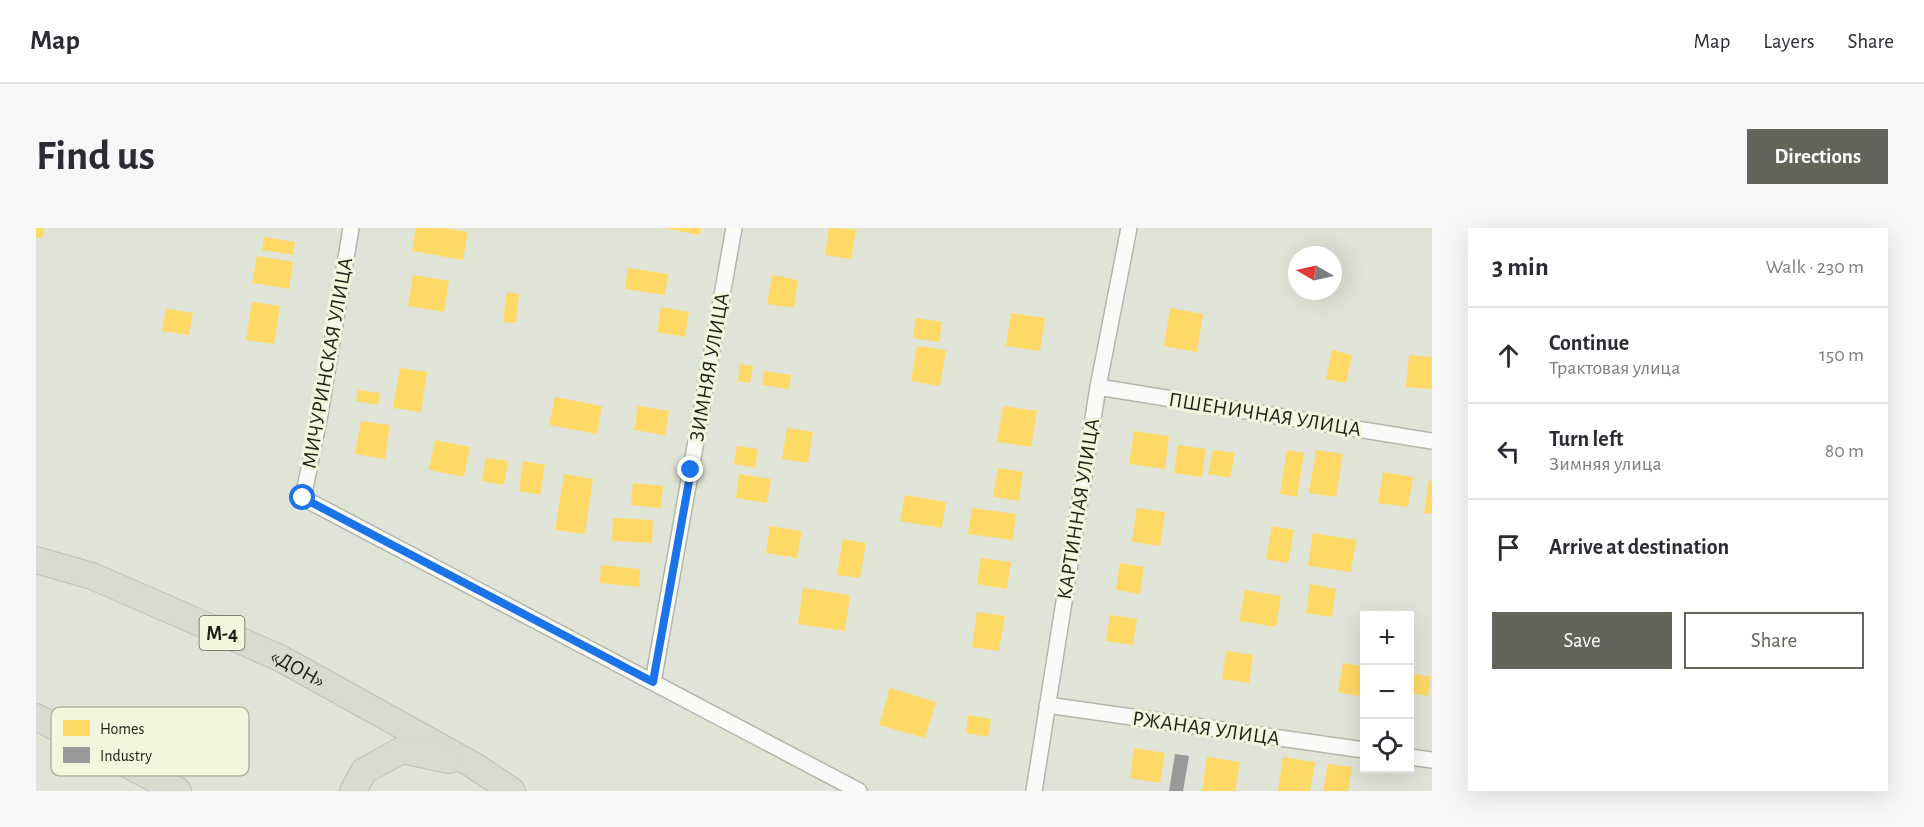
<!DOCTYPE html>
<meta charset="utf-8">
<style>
:root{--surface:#fff;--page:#f7f7f7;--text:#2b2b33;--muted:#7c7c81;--line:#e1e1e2;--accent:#62655a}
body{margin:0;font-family:"Alegreya Sans",sans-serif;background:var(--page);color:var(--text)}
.controls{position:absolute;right:18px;bottom:18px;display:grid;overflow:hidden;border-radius:0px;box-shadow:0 6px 24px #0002}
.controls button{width:54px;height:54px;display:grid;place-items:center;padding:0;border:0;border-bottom:2px solid var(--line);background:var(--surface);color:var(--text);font:30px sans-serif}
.compass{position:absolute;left:1252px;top:18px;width:54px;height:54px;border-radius:50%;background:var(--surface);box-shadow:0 6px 24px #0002;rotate:279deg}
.stop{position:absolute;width:18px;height:18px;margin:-14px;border:4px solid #1a73e8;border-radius:50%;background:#fff}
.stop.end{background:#1a73e8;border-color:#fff;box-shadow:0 2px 6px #0008}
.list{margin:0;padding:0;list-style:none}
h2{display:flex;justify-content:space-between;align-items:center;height:78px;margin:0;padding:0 24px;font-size:26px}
h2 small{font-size:20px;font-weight:400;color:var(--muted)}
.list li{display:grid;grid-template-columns:39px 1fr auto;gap:18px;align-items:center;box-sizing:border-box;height:96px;padding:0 24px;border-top:2px solid var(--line)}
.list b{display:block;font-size:22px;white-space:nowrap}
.list p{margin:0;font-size:20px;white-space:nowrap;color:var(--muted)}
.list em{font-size:20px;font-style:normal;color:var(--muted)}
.actions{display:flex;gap:12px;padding:18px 24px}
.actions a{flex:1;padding:14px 0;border:2px solid var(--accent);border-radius:0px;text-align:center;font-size:21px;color:var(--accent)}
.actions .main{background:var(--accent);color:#fff}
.icon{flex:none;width:33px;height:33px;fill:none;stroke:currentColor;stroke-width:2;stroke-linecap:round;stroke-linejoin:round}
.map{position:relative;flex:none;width:1396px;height:563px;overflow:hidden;border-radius:0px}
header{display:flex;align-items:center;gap:36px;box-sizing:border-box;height:84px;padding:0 30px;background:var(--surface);border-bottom:2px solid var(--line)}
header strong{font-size:28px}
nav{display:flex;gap:33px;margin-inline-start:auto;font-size:21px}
.intro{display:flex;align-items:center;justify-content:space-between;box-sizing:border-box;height:144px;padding:0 36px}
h1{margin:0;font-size:42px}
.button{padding:15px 27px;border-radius:0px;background:var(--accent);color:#fff;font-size:21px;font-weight:700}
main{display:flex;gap:36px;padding:0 36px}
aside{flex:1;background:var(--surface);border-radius:0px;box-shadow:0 6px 24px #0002}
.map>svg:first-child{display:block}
.homes{fill:#ffd966}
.industry{fill:#999}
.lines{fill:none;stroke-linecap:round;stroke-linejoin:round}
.minor-casing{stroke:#b3b6ac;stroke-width:18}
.trunk-casing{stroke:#bec0ba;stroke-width:28}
.minor{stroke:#fafbf9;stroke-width:15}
.trunk{stroke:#d8dbcd;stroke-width:26}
.route{stroke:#1a73e8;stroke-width:8}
.labels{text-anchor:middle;stroke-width:6;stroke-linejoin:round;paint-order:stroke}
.shield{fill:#f0f7dd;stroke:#5d6052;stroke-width:1.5}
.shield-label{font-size:20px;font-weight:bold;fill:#1e2017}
.street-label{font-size:21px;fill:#1e2017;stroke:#f0f7dd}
.key{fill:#f0f7dd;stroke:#b1b6a2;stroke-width:1.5}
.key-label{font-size:16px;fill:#1e2017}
</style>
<header>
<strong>Map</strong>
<nav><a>Map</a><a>Layers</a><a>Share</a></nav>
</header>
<div class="intro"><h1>Find us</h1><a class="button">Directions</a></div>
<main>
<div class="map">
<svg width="1396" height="563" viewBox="0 0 1396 563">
<rect width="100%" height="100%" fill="#e0e4d6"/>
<path class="homes" d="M0,0H8L6,10L0,9Z
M380,0H408L432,4L427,32L376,23Z
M628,0H665L664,7Z
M793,0L820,1L815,31L789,27Z
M228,9L259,14L257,27L226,22Z
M221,28L257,34L253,61L216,55Z
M592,40L632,46L629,67L589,61Z
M377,47L413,53L408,84L372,78Z
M736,47L762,52L758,80L731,76Z
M471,64L483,66L480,95L467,94Z
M216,74L244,78L238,116L210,112Z
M625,79L653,84L649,109L621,104Z
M1134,80L1167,86L1161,124L1128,118Z
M130,81L157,85L153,107L126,103Z
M975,85L1009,90L1004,123L970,118Z
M880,90L906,94L903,114L877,110Z
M881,118L910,122L904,158L875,153Z
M1296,122L1316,127L1310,155L1290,151Z
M1373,127L1396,129V161L1370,159Z
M704,136L717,138L714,155L702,153Z
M364,140L391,144L385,184L357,180Z
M728,143L755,147L753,161L726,157Z
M322,162L344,165L342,177L320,173Z
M519,169L566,178L561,206L513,197Z
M602,178L633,183L629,207L598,202Z
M967,178L1001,183L995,219L961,214Z
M325,193L354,197L349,231L319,226Z
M751,200L777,204L772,235L746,231Z
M1098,203L1133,208L1129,241L1093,236Z
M399,212L434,219L428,249L393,242Z
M1142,217L1170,221L1166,249L1138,245Z
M701,218L722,221L719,240L698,236Z
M1177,222L1199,225L1194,250L1172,246Z
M1251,222L1268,225L1261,269L1244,266Z
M1280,222L1307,226L1300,269L1273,265Z
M450,230L472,233L468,257L446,253Z
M487,233L509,237L504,267L483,263Z
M962,240L987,244L983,273L957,269Z
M1347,244L1377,249L1372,279L1342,275Z
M528,246L557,251L549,306L519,302Z
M703,246L735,251L731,275L700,270Z
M1393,252L1396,253V286L1388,285Z
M597,255L627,258L625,280L595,277Z
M869,267L910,274L906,300L864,293Z
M936,280L980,286L977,312L932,306Z
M1101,280L1129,284L1124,318L1096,314Z
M577,290L617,292L616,315L576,313Z
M734,298L766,303L761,330L730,325Z
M1236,298L1258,302L1252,335L1230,331Z
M1277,305L1320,312L1315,344L1272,338Z
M807,311L830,315L824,350L801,347Z
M945,330L975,334L971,361L941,356Z
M1084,335L1108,339L1104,366L1080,362Z
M565,337L604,341L603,359L564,355Z
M1274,356L1300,361L1296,389L1270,385Z
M767,360L814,367L809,403L762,396Z
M1209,362L1245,368L1240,399L1203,393Z
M941,384L969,388L963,423L936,419Z
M1074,387L1101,391L1097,417L1070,413Z
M1190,423L1217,427L1213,455L1186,451Z
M1307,435L1328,438V469L1302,464Z
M1374,445L1395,449L1392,468L1374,465Z
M854,460L900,474L889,510L843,497Z
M932,487L955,491L952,509L930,505Z
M1098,520L1129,525L1124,555L1094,550Z
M1171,529L1204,534L1199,563H1166Z
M1247,529L1279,534L1274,563H1242Z
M1292,536L1316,539L1312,563H1287Z"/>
<path class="industry" d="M1139,526L1153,528L1147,563H1133Z"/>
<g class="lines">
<g class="minor-casing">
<path id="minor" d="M315,0L284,186L267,270L823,563
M1062,159L1396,213
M617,454L698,0
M1011,477L1328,522
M1374,529L1396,532
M998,563L1062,159L1093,0"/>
</g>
<g class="trunk-casing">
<g id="trunk">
<path id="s1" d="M0,332L56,348L244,430L437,537L476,563"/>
<path d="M0,489L142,563"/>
<path d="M317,563L328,543L366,522L413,532"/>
</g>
</g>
<use href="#minor" class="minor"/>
<use href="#trunk" class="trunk"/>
</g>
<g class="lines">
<path class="route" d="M267,270L617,454L655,242"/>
</g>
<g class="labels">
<rect class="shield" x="163.5" y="388" width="45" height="34" rx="4.5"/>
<g class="shield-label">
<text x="186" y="412">М-4</text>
</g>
<g class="street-label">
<text transform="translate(291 135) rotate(-80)" y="7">МИЧУРИНСКАЯ УЛИЦА</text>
<text transform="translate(673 139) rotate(-80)" y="7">ЗИМНЯЯ УЛИЦА</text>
<text transform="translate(1229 186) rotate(9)" y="7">ПШЕНИЧНАЯ УЛИЦА</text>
<text transform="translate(1042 281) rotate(-81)" y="7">КАРТИННАЯ УЛИЦА</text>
<text dy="7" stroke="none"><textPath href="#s1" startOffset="284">«ДОН»</textPath></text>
<text transform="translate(1170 500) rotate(8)" y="7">РЖАНАЯ УЛИЦА</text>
</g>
</g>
<rect x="15" y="479" width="198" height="69" rx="9" class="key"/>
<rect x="27" y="492" width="27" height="16" fill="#ffd966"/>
<rect x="27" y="519" width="27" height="16" fill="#999"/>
<g class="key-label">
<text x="64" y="506">Homes</text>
<text x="64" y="533">Industry</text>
</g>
</svg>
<div class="controls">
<button>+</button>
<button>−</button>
<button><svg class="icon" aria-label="locate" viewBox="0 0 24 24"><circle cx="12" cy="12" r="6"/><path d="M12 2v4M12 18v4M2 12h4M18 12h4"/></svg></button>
</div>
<svg class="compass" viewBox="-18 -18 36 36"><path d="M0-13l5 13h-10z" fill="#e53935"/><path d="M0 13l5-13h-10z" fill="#7c7c81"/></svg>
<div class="stop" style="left:267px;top:270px"></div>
<div class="stop end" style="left:655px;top:242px"></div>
</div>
<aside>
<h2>3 min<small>Walk · 230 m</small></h2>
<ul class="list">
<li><svg class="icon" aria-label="ahead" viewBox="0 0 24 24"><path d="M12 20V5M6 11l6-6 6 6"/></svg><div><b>Continue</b><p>Трактовая улица</p></div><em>150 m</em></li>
<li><svg class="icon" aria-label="left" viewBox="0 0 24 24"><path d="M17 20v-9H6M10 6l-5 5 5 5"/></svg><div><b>Turn left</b><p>Зимняя улица</p></div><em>80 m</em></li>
<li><svg class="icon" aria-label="arrive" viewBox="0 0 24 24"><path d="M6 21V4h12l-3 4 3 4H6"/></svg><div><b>Arrive at destination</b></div></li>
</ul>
<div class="actions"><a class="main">Save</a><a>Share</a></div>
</aside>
</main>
